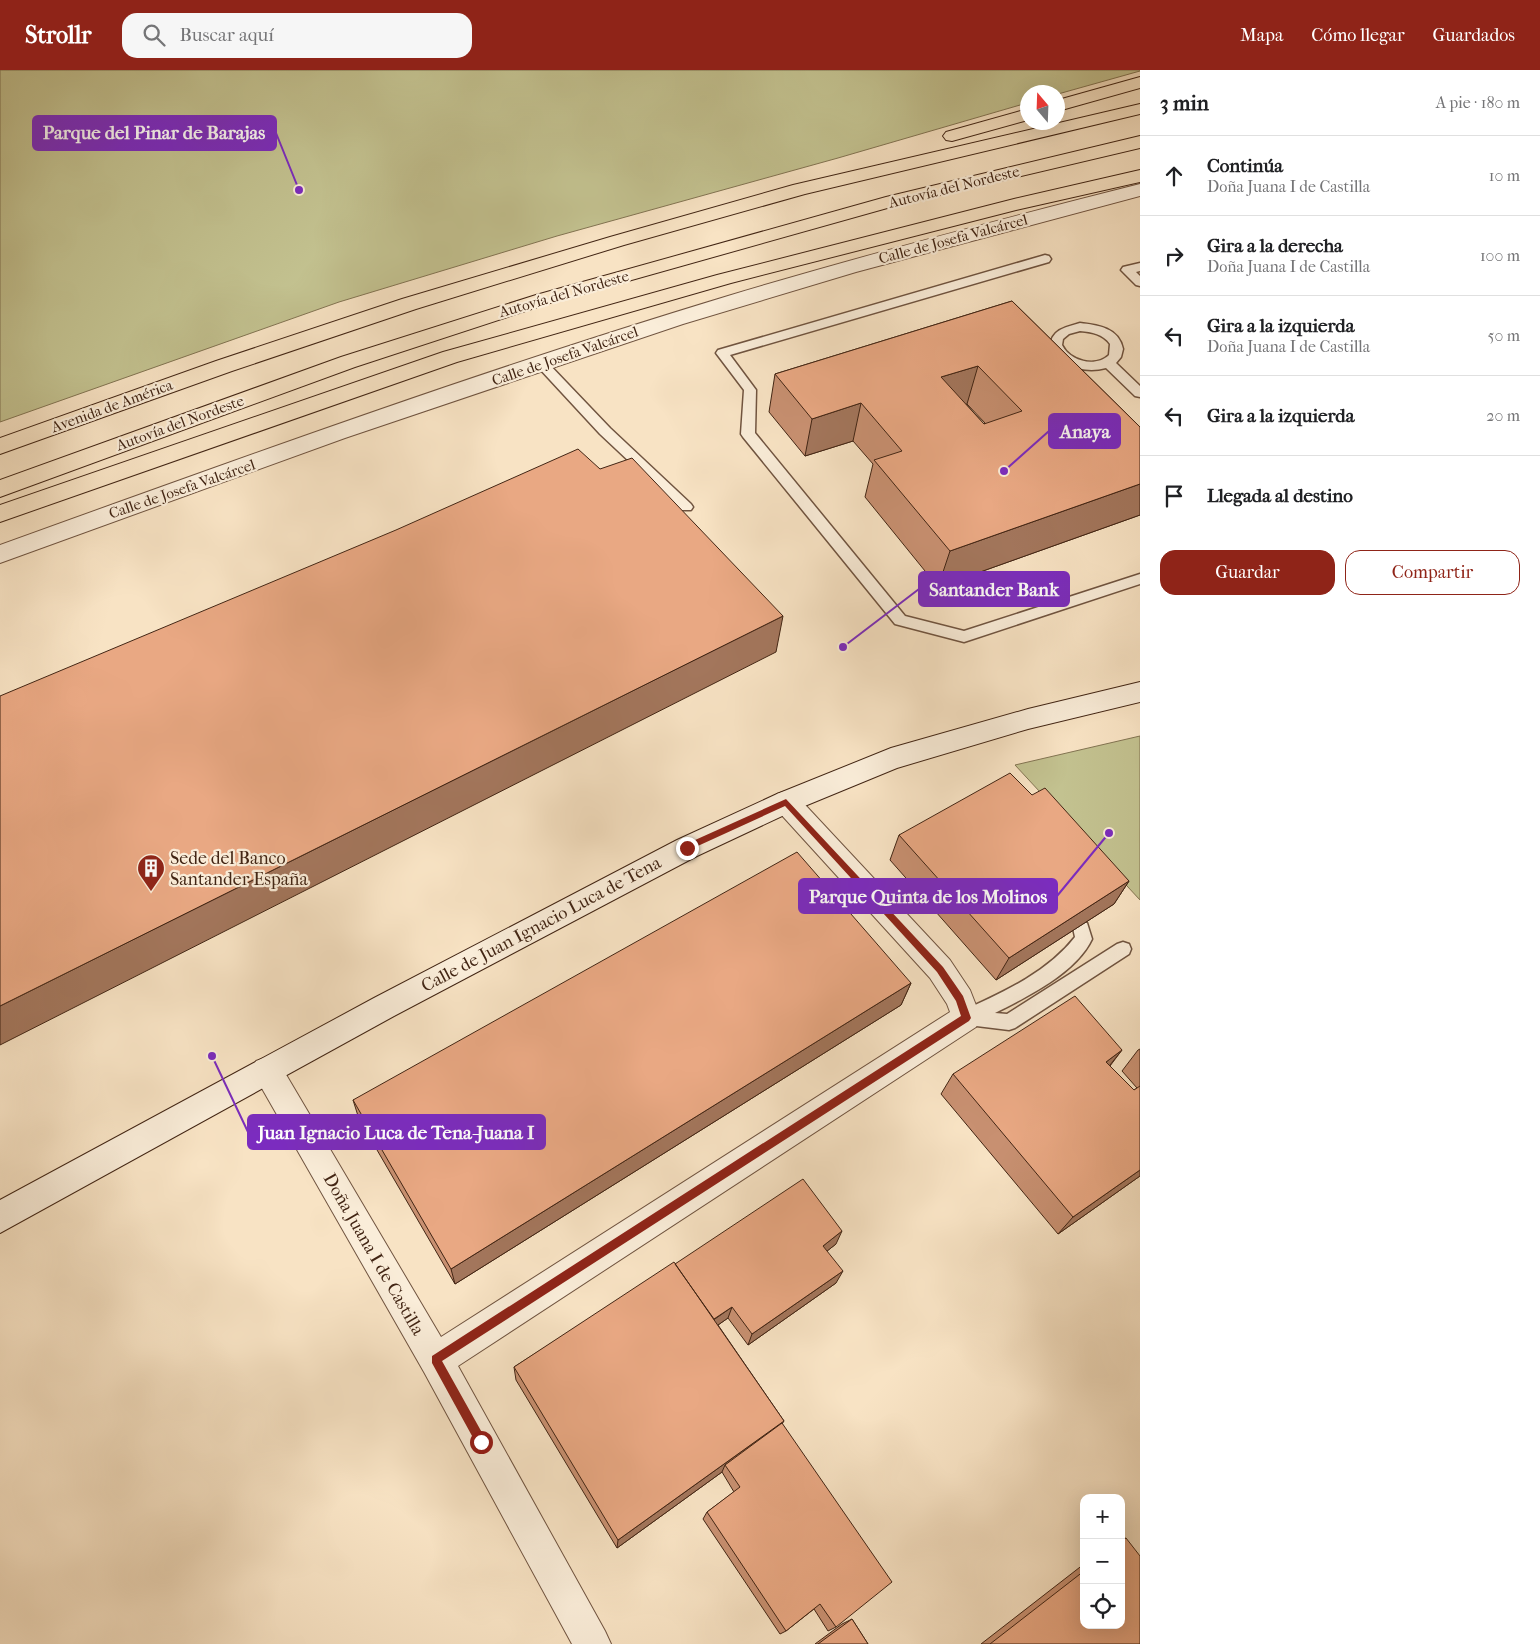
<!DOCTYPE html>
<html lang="es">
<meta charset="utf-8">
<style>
:root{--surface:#fff;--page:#f6f6f6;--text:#202124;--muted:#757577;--line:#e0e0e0;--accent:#8f2418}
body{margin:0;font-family:"IM FELL French Canon",serif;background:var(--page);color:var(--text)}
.controls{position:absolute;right:15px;bottom:15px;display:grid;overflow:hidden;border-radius:10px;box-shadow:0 5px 20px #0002}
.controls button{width:45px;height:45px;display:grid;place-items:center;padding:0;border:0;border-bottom:1px solid var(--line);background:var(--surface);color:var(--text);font:25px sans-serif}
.compass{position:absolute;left:1020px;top:15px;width:45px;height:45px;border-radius:50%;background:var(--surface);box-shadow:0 5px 20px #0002;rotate:341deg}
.stop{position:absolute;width:15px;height:15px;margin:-11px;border:4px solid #8f2418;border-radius:50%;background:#fff}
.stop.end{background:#8f2418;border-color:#fff;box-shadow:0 1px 5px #0008}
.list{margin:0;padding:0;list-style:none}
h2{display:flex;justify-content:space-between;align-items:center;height:65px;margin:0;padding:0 20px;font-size:21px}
h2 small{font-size:16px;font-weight:400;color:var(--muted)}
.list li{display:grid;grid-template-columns:32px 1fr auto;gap:15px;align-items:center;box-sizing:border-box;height:80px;padding:0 20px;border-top:1px solid var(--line)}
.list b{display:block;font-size:19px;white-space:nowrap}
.list p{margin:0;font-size:16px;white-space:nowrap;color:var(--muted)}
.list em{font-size:16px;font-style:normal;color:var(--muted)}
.actions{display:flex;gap:10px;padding:15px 20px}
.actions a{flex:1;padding:11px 0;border:1px solid var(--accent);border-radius:15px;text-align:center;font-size:18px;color:var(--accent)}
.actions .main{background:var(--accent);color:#fff}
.icon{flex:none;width:28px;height:28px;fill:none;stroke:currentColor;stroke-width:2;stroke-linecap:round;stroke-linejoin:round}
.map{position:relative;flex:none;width:1140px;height:1574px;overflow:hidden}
header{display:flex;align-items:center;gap:30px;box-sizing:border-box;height:70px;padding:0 25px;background:var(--accent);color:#fff}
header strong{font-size:24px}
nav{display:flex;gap:28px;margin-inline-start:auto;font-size:18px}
.search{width:350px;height:45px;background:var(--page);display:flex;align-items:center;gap:12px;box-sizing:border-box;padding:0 18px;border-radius:15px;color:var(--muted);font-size:19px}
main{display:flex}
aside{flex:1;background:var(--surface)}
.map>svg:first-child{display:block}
.green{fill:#c3c290;stroke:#827452}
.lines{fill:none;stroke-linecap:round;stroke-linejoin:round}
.lane-casing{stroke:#705440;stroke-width:3}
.street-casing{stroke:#705440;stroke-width:2}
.secondary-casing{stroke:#422514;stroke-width:2}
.highway-casing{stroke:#422514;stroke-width:2}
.lane{fill:#faedd9;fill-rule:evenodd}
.street{fill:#faedd9;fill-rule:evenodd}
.secondary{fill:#faedd9;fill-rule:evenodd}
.highway{fill:#f8e3c4;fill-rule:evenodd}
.wall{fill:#c89071;stroke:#422514;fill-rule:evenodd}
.shaded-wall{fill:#a3765c;stroke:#422514}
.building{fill:#e9a883;stroke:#422514;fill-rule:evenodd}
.route{fill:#8f2418}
.labels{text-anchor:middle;stroke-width:4.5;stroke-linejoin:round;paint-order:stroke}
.far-street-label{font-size:15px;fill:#422514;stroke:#faedd9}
.poi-label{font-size:18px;fill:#422514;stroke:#faedd9;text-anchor:start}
.street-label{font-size:18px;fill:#422514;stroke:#faedd9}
.leader{fill:none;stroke:#7b2cbf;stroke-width:2}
.callout-dot{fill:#7b2cbf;stroke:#faedd9;stroke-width:2}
.callout{fill:#7b2cbf;stroke:#7b2cbf;stroke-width:2}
.callout-label{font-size:19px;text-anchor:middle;font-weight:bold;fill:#fff}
</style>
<header>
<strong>Strollr</strong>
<div class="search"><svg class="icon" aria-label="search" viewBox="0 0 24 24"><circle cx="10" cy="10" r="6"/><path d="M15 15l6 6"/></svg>Buscar aquí</div>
<nav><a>Mapa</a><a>Cómo llegar</a><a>Guardados</a></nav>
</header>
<main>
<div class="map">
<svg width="1140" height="1574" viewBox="0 0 1140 1574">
<rect width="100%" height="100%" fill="#f8e3c4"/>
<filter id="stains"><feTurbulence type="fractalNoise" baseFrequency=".004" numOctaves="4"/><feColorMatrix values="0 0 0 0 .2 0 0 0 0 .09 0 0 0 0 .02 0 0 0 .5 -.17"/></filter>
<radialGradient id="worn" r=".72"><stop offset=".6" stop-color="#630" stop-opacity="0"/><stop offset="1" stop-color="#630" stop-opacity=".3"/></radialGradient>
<path class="green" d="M0,0H1140V1L1058,24V22H1028L1027,33L838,88L557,166L339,232L0,352Z
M1140,666V830L1015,695Z"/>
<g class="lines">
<g class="lane-casing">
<path id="lane" d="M1045,185L1049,186L1051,189L1049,192L730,285L756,320L755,363L905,546L964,561L1140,504V514L964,572L895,554L743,367L741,364L744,320L716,283L718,280Z
M1140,193V201L1136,202L1140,206V216L1136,215L1121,200L1123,197Z
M1080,253C1098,255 1119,258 1123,279L1121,287L1116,293L1140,316V327L1135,326L1106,298C1084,304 1060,296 1050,275C1053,259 1066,257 1080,253ZM1080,261C1092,262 1103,264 1110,274L1109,285C1095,298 1070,291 1062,275L1063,269L1069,264Z
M542,290L546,291L610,358L691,434L693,437L691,440H681L600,364L538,297L536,294L538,291Z
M1081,851L1087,853L1092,869C1076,903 1027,927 995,943L1007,944L1117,874L1123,872L1129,874L1131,879L1129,884L1015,958L1009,960L960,954L957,948L960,942C1001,923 1046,904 1075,867L1073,858L1075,853Z"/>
</g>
<g class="street-casing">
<path id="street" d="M1140,114V126L856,202L683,254L345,368L0,493V475C241,388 483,300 728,226C864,185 1002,149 1140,114Z
M786,721L795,724L950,890L970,920L981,948L976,957L458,1296L605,1561L611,1574H572L424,1302L252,1001L256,991L267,987L278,991L441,1267L950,942L947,934L930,908L777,740L773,732L777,724Z"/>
</g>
<g class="secondary-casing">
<path id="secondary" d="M1140,612V632L1028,659L897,698L795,740L697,786L394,946L0,1163V1130L374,928L677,770L777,724L891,678L1028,639Z"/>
</g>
<g class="highway-casing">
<path id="highway" d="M1140,7V18L1058,41V30Z
M1140,34V44L805,124L624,175L416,239L232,301L0,384V368L216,291L402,229L610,167L793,115Z
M1028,39V50L952,71L946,70L943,66L946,62Z
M1140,66V78L898,135L550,233L355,297L0,427V410L341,287L536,225L886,127Z
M1140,100V112L1016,140L731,213L457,292L0,452V435L443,282L717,205L1014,129Z"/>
</g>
<use href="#lane" class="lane"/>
<use href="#street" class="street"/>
<use href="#secondary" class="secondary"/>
<use href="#highway" class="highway"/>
</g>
<path class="wall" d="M1012,231L1140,357V445L938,517L865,427L873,394L853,371L805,386L769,342L775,304ZM966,334H967L985,353L984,354Z
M1032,725L1129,811L1114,834L996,910L890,790L899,765Z
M911,913L901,935L455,1214L359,1049L353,1030Z
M1140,979V1106L1058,1164L941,1024L953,1004L1122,980L1110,996L1134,1020L1137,1018L1122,1001L1138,980Z
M836,1174L827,1181L836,1213L748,1275L728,1248L718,1255L784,1351L782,1353L836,1557L828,1561L814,1539L786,1561L780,1564L703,1449L707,1442L734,1422L722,1402L617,1478L516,1310L514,1297L675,1194Z
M1126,1468L1140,1574H981L1084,1494V1555H1121V1470Z
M852,1549L868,1574H815L842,1554Z"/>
<path class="shaded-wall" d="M978,296L967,334L931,345L941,307Z
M861,333L853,371L805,386L812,349Z
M1140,414V445L938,517L950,481Z
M783,546L776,582L0,975V936Z
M1129,811L1114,834L996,910L1009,888Z
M911,913L901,935L455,1214L451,1199Z
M1122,980L1106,1000V992Z
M1140,1100V1106L1058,1164L1073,1147Z
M842,1161L836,1174L817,1189L823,1176Z
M843,1201L836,1213L748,1275L752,1264Z
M732,1237L728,1248L708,1262L712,1251Z
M784,1351L777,1362L725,1395L722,1402L617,1478L618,1470Z"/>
<path class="building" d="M1012,231L1140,357V414L950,481L874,390L902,381L861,333L812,349L775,304ZM978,296L1022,341L984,354L941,307Z
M578,379L600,399L632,388L783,546L0,936V626L396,460Z
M1010,703L1032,725L1045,718L1129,811L1009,888L899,765Z
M797,782L911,913L451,1199L353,1030Z
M1075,926L1122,980L1106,992L1134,1020L1140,1016V1100L1073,1147L953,1004Z
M803,1109L842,1161L823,1176L843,1201L752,1264L732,1237L714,1249L675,1194Z
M674,1192L784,1351L618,1470L514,1297Z
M782,1353L892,1512L836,1557L820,1534L786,1561L707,1442L740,1417L725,1395Z
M1126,1468L1140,1486V1574H990L1084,1501V1555H1121V1472Z
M852,1549L868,1574H818Z"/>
<path class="route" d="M786,729L943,897L963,926L971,948L969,951L442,1291L485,1368L486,1372L485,1375L481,1377L477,1375L432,1293V1286L961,946L956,931L937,902L785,736L689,780H684L683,778L684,775Z"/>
<defs>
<g id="building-pin" transform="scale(1.4375)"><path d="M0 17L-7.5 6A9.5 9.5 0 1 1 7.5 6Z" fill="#8f2418" stroke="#faedd9"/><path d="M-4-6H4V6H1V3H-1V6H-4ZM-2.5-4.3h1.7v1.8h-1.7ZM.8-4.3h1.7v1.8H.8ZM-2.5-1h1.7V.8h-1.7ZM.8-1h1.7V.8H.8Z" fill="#fff"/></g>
</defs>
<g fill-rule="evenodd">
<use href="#building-pin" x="151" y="798"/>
</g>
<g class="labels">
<g class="far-street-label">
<text transform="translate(954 117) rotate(-14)" y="5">Autovía del Nordeste</text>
<text transform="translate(953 169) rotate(-15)" y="5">Calle de Josefa Valcárcel</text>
<text transform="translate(564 224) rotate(-16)" y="5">Autovía del Nordeste</text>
<text transform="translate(565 286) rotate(-19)" y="5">Calle de Josefa Valcárcel</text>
<text transform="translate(112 336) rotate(-20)" y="5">Avenida de América</text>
<text transform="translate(180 353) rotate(-20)" y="5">Autovía del Nordeste</text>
<text transform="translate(182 419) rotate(-19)" y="5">Calle de Josefa Valcárcel</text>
</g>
<g class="poi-label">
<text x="170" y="794">Sede del Banco<tspan x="170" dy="21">Santander España</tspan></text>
</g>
<g class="street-label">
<text transform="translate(541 854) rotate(-28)" y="6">Calle de Juan Ignacio Luca de Tena</text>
<text transform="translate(374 1184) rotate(60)" y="6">Doña Juana I de Castilla</text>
</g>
</g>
<path class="leader" d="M299 120L276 63M1004 401L1049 361M843 577L919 519M1109 763L1057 826M212 986L248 1062"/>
<g class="callout-dot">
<circle cx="299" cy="120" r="5"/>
<circle cx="1004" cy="401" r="5"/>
<circle cx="843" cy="577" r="5"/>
<circle cx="1109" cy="763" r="5"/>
<circle cx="212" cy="986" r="5"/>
</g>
<g class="callout">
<rect x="33" y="46" width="243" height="34" rx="5"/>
<rect x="1049" y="344" width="71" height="34" rx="5"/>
<rect x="919" y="502" width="150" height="34" rx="5"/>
<rect x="799" y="809" width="258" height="34" rx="5"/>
<rect x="248" y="1045" width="297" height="34" rx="5"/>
</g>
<g class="callout-label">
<text x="154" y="69">Parque del Pinar de Barajas</text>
<text x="1085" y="368">Anaya</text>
<text x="994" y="526">Santander Bank</text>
<text x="928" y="833">Parque Quinta de los Molinos</text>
<text x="396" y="1069">Juan Ignacio Luca de Tena-Juana I</text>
</g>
<rect width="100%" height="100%" filter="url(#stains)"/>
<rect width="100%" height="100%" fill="url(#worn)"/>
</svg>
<div class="controls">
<button>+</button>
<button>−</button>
<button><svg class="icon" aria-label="locate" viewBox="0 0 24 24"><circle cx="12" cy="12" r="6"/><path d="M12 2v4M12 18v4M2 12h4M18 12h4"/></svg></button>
</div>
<svg class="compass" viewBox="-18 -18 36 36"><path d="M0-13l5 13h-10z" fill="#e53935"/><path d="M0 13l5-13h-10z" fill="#757577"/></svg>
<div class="stop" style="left:481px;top:1372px"></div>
<div class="stop end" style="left:687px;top:778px"></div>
</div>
<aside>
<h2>3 min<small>A pie · 180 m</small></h2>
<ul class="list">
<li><svg class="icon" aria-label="ahead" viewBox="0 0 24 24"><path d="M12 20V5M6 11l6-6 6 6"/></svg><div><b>Continúa</b><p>Doña Juana I de Castilla</p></div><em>10 m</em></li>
<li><svg class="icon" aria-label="right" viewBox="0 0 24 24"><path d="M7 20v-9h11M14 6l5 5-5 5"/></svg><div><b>Gira a la derecha</b><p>Doña Juana I de Castilla</p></div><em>100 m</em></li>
<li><svg class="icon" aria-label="left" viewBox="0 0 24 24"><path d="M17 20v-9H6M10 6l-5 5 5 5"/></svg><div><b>Gira a la izquierda</b><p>Doña Juana I de Castilla</p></div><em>50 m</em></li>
<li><svg class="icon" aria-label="left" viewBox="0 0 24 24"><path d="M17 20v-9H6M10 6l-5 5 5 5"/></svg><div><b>Gira a la izquierda</b></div><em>20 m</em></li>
<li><svg class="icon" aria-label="arrive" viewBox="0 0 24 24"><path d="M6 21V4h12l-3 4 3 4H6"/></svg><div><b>Llegada al destino</b></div></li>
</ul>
<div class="actions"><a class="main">Guardar</a><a>Compartir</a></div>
</aside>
</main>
